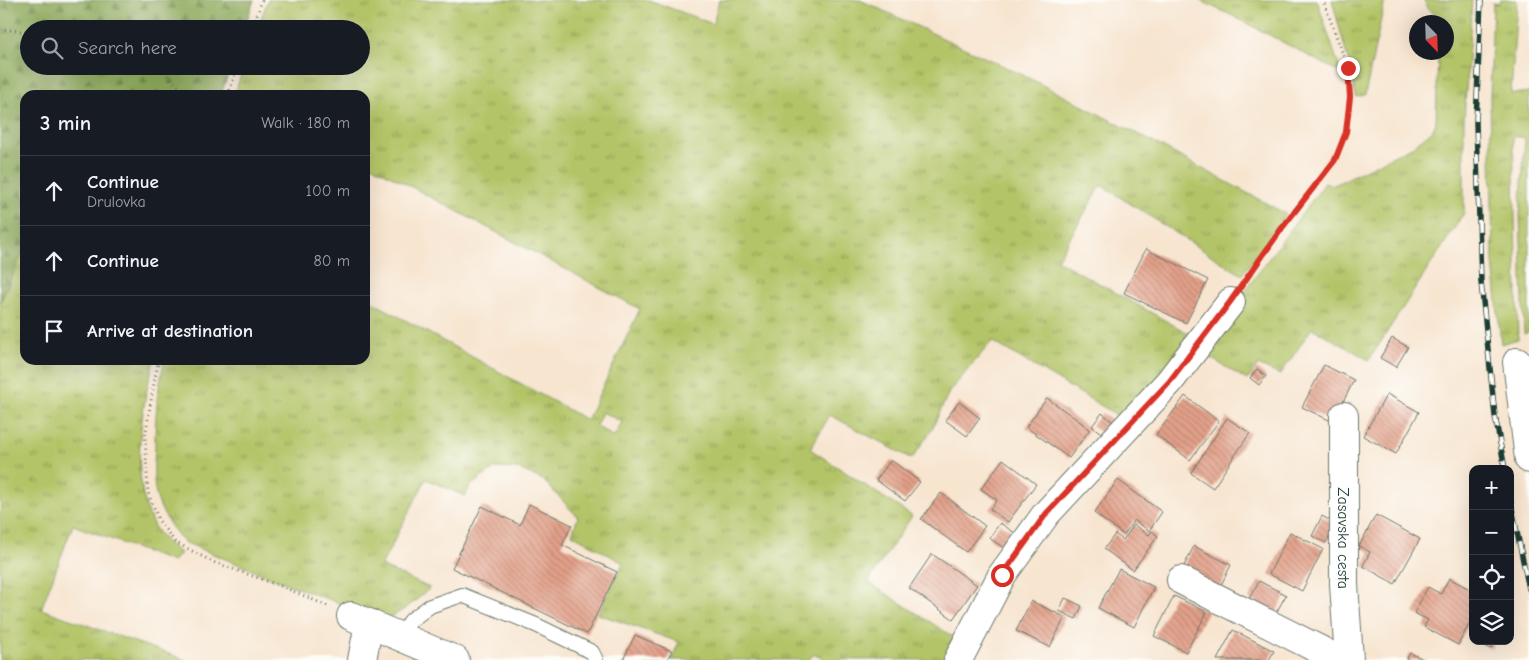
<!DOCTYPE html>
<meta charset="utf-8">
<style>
:root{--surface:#171b24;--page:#242831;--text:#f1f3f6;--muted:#9ea1a6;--line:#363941}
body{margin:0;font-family:"Comic Neue",sans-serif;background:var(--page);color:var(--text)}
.controls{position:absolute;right:15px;bottom:15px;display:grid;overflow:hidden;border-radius:10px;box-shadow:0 5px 20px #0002}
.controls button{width:45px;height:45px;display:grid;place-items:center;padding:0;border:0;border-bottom:1px solid var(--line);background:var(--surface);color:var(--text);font:25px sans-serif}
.compass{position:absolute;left:1409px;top:15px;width:45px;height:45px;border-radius:50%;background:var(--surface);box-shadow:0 5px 20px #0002;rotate:157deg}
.stop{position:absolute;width:15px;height:15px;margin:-11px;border:4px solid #d93025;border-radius:50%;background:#fff}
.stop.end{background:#d93025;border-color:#fff;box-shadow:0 1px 5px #0008}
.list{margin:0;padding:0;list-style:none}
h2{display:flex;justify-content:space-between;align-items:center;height:65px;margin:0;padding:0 20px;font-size:21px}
h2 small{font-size:16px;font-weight:400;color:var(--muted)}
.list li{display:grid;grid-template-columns:32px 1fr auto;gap:15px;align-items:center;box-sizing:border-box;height:70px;padding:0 20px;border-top:1px solid var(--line)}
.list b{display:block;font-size:19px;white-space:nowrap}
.list p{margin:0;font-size:16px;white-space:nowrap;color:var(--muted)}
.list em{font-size:16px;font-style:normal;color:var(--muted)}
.icon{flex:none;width:28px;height:28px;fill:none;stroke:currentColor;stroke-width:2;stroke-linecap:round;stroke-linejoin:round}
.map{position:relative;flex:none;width:1529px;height:660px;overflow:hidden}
.search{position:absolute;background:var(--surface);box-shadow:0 5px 20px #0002;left:20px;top:20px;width:350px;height:55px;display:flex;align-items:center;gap:12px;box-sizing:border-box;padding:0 18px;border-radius:28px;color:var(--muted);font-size:19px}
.panel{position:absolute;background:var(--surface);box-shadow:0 5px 20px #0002;left:20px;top:90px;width:350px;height:275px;border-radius:15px}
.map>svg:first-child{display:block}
.grass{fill:url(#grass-tufts);stroke:#69804e;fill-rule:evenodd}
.forest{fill:url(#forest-firs);stroke:#567448}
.building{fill:url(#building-back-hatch)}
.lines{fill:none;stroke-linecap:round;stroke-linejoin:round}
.service-casing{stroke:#6b786b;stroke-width:16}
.minor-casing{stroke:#6b786b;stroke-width:30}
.path{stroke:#6b786b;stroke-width:3;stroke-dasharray:1 4;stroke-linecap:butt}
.service{stroke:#fff;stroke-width:14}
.minor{stroke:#fff;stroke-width:28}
.rail-casing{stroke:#1f3d34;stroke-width:5.5}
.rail{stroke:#fdfcf7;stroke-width:4;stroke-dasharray:11;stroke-linecap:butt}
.route{stroke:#d93025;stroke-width:6}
.labels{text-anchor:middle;stroke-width:4.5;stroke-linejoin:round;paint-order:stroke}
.street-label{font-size:16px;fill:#1f3d34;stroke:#fdfcf7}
</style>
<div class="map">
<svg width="1529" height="660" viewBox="0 0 1529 660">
<defs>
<pattern id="grass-tufts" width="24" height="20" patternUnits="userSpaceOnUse" patternTransform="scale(1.25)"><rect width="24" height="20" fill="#b3c468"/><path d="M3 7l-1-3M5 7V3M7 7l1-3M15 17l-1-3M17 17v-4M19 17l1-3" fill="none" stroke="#91a056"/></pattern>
<pattern id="forest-firs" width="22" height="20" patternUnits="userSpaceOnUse" patternTransform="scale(1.25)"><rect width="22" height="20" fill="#8eaa5c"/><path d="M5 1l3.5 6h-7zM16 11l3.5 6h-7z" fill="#738c4d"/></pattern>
<pattern id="building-back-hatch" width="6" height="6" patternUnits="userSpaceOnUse" patternTransform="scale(1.25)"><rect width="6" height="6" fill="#e3a089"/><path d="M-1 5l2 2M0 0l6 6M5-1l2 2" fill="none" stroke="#b78471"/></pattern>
</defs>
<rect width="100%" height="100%" fill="#fdfcf7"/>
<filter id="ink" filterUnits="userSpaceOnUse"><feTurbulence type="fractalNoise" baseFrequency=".02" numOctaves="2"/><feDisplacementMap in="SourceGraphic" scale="10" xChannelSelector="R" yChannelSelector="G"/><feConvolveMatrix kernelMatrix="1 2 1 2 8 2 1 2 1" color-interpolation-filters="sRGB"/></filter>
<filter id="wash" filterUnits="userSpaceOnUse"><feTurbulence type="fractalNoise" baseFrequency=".0096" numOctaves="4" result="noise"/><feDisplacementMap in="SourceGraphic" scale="20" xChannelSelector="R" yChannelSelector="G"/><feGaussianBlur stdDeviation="1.12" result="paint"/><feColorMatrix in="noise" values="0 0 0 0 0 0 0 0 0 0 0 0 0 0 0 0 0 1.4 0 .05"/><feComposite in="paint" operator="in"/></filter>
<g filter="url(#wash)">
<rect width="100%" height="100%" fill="#f7e5d0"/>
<path class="grass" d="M268,0H649L713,24L719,0H860L1025,76L1153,142L1286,214L1242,275L1101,185L1057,260L1195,337L1122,418L992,341L949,392L932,429L912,459L830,415L810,449L912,516L868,582L958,640L948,660H826L813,654L809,660H671L679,642L598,614L623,563L572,534L578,517L543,480L519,469L495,468L470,486L465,496L426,479L381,566L430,588C415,602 402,612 384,620L269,577L184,542C171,527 158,509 155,489C153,476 154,461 155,447C155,418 157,389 165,360H322L335,365L337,360H365V298L587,420L640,309L365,162V95H238L235,93L244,66H361V29H257ZM602,412L622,422L614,437L596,426Z
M1199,0H1317L1341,73L1235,17Z
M1332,0H1385L1365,95L1356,97L1350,67Z
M1424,0H1472L1464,120V213L1369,360L1312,328L1280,375L1258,365L1247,380L1204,354L1250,284L1325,183L1334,185L1412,147L1433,130L1436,122L1438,53L1446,52V22H1439L1427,7Z
M1500,0H1517L1511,94L1529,92V332L1524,334L1520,215L1525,138L1513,136L1518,339L1501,344L1493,262L1490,97L1493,3L1499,4Z
M25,247V360H154C141,409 130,475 152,522C158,535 170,545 180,553L173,562L73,525L41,609L186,660H0V303Z"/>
<path class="forest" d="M0,0H254L244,29H29V66H231L221,95H25V247L0,303Z"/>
<g id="blocks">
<path class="building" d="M1146,249L1208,280L1186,323L1124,293Z
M1392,338L1408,347L1396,367L1380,358Z
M1324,365L1354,380L1333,422L1302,407Z
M1257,369L1266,376L1259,385L1250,378Z
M1387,394L1419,412L1396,454L1363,436Z
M1185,396L1219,421L1190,460L1156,435Z
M1047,398L1090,429L1069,458L1026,427Z
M959,402L980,418L967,436L945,420Z
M1102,413L1120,428L1110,440L1092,426Z
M1227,418L1250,433L1213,488L1191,473Z
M1003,459L1036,484L1008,522L990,509L997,500L981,489Z
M891,460L920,482L905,501L876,480Z
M1118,480L1162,512L1149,531L1134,520L1124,535L1094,513Z
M941,493L985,526L966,552L921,519Z
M529,504L572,525L562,545L617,572L587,634L452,568L482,506L520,525Z
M1376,515L1420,539L1395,584L1363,566L1370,552L1359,546Z
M1322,516L1336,524L1326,543L1312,536Z
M1000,523L1021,537L1010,552L989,538Z
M1134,525L1149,535L1152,531L1158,536L1133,570L1104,549L1115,534L1123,540Z
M1290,532L1323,549L1302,591L1269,574Z
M1194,546L1231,565L1218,591L1181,572Z
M932,554L977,585L953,619L909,588Z
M1119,569L1154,587L1134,627L1098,608Z
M1449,578L1473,591V617L1458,645L1424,627L1428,620L1414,613L1428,587L1441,594Z
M1259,581L1286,595L1276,613L1249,599Z
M1174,596L1207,612L1186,652L1154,636Z
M1065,598L1082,606L1076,619L1059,611Z
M1031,601L1065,617L1050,647L1016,631Z
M1233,630L1274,651L1269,660H1217Z
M635,635L672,651L667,660H623Z
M1476,641H1496L1491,649Z
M1410,653L1425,660H1406Z"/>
</g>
</g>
<g filter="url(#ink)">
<use href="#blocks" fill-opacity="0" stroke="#6b786b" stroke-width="1"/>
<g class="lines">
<g class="service-casing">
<path id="service" d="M400,636L411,620L430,606L462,595L536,625L592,652L596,660"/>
</g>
<g class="minor-casing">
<g id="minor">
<path d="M1517,362L1529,459"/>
<path id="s1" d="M1344,416V584L1349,660"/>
<path d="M1181,580L1340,660"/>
<path d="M351,616L455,660"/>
<path d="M362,660L369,623"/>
<path d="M958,660L1002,575L1046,514L1169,382L1231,302"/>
</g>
</g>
<path class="path" d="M0,29L29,32
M252,29L262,0
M155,66L159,68L188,95
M228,95L238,66
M1244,283L1282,228L1335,160L1346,132L1350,97L1348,68L1323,0
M159,360L155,377L145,437L148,492L159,521L175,542L213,562L281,586L330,607"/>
<use href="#service" class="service"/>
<use href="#minor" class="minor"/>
<g class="rail-casing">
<path id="rail" d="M1481,0L1476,123L1481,282L1495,416L1505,469
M1510,499L1529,589"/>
</g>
<use href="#rail" class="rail"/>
</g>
</g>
<g class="lines" filter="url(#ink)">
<path class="route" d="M1002,575L1046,514L1169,382L1230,302L1282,228L1335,160L1346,132L1350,97L1348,68"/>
</g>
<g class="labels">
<g class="street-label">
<text dy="6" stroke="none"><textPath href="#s1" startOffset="122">Zasavska cesta</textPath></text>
</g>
</g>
</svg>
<div class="controls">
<button>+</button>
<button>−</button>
<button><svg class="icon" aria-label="locate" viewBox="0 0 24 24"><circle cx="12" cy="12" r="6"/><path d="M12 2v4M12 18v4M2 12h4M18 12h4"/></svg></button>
<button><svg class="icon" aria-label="layers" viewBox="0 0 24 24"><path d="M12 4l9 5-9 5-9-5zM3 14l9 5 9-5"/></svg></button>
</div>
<svg class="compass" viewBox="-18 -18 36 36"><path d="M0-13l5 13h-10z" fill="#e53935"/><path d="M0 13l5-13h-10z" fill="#9ea1a6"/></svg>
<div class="stop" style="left:1002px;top:575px"></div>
<div class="stop end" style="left:1348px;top:68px"></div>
<div class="search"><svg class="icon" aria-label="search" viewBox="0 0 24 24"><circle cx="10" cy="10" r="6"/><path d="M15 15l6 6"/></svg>Search here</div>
<section class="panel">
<h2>3 min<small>Walk · 180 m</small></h2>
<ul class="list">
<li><svg class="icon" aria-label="ahead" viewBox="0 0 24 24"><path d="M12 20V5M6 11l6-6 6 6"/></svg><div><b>Continue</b><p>Drulovka</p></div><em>100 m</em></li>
<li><svg class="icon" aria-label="ahead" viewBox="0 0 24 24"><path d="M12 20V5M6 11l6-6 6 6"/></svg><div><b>Continue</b></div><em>80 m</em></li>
<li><svg class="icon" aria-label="arrive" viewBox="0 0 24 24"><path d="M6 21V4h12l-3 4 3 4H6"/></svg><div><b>Arrive at destination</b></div></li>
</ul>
</section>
</div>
